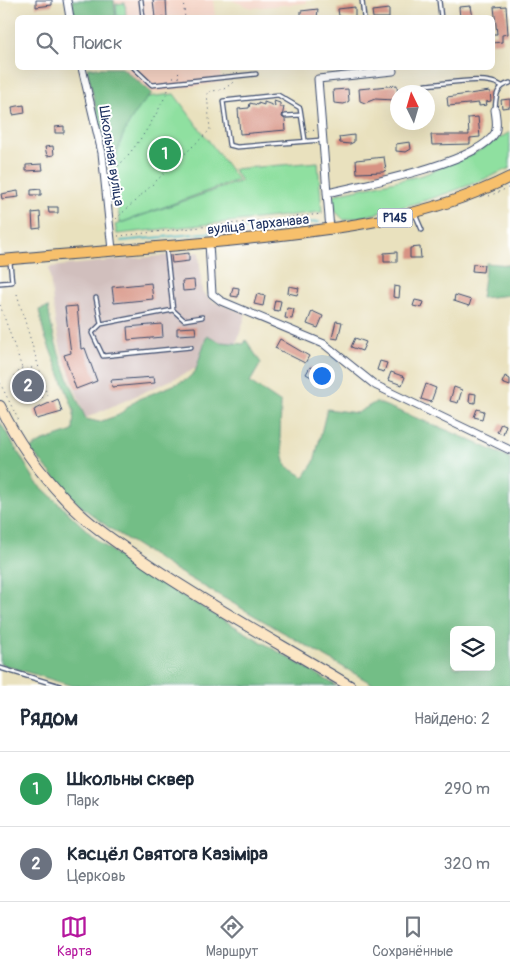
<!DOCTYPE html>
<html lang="ru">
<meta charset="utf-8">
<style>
:root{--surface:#fff;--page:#f6f6f7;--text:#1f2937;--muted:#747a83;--line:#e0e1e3;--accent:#b5179e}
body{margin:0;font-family:Pangolin,sans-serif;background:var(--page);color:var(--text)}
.controls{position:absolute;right:15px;bottom:15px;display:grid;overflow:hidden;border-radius:8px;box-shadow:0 5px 20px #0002}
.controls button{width:45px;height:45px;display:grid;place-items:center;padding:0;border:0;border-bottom:1px solid var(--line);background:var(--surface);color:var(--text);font:25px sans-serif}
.compass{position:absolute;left:390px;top:85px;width:45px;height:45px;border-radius:50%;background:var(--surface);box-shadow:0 5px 20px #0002;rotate:355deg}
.you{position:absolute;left:321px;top:375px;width:18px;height:18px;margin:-12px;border:4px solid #fff;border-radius:50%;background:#1a73e8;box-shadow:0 0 0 8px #1a73e833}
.badge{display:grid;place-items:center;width:32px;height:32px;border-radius:50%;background:var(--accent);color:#fff;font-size:16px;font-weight:700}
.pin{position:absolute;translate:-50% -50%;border:2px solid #fff;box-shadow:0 1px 5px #0006}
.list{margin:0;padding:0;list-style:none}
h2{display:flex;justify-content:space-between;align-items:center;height:65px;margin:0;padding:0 20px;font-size:21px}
h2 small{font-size:16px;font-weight:400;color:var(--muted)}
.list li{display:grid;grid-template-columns:32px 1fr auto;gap:15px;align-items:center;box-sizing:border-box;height:75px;padding:0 20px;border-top:1px solid var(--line)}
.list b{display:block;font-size:19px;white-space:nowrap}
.list p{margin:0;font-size:16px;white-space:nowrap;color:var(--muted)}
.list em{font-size:16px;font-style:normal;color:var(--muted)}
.icon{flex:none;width:28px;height:28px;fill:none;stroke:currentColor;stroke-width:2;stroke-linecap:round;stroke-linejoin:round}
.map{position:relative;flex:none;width:510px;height:686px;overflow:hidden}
.search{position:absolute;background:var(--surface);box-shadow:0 5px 20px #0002;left:15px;right:15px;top:15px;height:55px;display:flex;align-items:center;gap:12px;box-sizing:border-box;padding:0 18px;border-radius:8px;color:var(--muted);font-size:19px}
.sheet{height:215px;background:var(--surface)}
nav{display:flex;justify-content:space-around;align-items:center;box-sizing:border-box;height:70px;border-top:1px solid var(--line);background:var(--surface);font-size:14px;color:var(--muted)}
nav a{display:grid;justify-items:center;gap:2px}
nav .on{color:var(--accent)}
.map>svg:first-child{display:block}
.built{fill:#f5d2c3}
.industrial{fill:#d1bfbd}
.green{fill:#8fe0a0;stroke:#55887f}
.forest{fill:#73be86;stroke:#477672;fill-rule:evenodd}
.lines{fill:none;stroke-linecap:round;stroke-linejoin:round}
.stream{stroke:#47b6c0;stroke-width:2}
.building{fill:#d79383}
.lane-casing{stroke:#3a4a6c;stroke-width:5.5}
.street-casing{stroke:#3a4a6c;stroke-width:9}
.secondary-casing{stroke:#3a4a6c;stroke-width:12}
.primary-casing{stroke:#3a4a6c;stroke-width:12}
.path{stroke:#3a4a6c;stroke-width:1;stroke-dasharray:1 4;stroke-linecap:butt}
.lane{stroke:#fff;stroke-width:3}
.street{stroke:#fff;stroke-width:7}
.secondary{stroke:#fce6c4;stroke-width:10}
.primary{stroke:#f7c06c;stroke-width:10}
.labels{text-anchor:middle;stroke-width:4;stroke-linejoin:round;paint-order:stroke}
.shield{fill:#fff;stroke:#5f6d8e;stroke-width:1}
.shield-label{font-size:12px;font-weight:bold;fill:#1b2f5e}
.street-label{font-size:14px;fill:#1b2f5e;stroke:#fff}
</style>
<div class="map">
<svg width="510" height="686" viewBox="0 0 510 686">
<rect width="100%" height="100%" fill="#fff"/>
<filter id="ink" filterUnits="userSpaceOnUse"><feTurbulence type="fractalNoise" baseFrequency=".02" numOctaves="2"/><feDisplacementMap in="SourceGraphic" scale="10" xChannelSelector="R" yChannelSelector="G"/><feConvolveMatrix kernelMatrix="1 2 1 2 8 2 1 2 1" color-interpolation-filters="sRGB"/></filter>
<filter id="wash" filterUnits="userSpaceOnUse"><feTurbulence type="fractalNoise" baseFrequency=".0096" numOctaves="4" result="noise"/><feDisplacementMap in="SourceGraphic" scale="20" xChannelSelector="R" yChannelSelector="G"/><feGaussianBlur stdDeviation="1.12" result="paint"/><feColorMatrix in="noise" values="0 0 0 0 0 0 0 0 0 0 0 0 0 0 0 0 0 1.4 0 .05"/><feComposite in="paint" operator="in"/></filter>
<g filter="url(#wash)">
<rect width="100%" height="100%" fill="#e9e1be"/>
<path class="built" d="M114,0H213L215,17H116Z
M231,0H306V3L252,8Z
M122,68H220L221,82L152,93Z"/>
<path class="industrial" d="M199,252L202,292L212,301L246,314L236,345L189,372L86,418L62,354L55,322L49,267Z"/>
<path class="green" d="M125,3L126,16L117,17L116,4Z
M122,68L148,97L174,94L238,180L120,223L106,127Z
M510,132V168C454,193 405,209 344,220L336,212L333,198L336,194L423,175L473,154Z
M318,162L322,212L117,234L115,225L241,181L233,169Z"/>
<path class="forest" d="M72,0H114L116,17H74Z
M87,68H122L152,93C134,113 121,132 116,159L108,163Z
M486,263L510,265V295L481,298Z
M48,307C53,346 70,383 86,419L99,422L119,415L136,400L186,380L195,372L207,335L220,342L244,344L246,340L261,363L250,382L281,403L280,437L286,466L304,477L314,462L327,409L357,413L376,402L449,431L510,458V686H376L172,568L108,527L78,504L30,449L41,442L73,431L74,410L44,334L39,310ZM454,630H491V667H454Z
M0,422L36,482L97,540L130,565L337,686H73L0,664Z"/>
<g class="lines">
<path class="stream" d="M121,241L319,222"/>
</g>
<g id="blocks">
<path class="building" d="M36,0H52V5L36,7Z
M153,0H166L167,18H155Z
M471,6L473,18H460L459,7Z
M506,6L508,34L502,35V42L492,43V34H497L494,7Z
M355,7V18L339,16L338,9Z
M318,9L317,18H301V11Z
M389,9V18H373L372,11Z
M397,85L398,97L394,100L375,99L365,103L360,101L359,89Z
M348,89L349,101L344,104L334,103L333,90Z
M490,91L491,101L486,102L487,105L479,106V103L448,106L447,97Z
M510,99V107L502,108L501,100Z
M274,101L280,103V107H284L282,117L285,119L286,130L240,134L238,109L249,108L250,103L258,105V103L264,105V102L275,106Z
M24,105L25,113L13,115L12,107Z
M478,117L480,137L470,138V144L432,145L431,135H469L468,118Z
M64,126V133H55V127Z
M354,135V142L350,144L340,143L339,137Z
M410,142L411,149L406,152L396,151V144Z
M53,146L54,155L47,156L45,147Z
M384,157L386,170L383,172L357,173L356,160Z
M42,164L43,170L26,171V165Z
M41,189V195H31V190Z
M18,191L19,197L2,199L1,194Z
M48,207H58V213H49Z
M40,212L41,228L33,229L32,213Z
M420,247L421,258H410V248Z
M397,252V262H384V253Z
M189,253V261L172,263L171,255Z
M473,264L484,265L483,272L472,271Z
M194,280L195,290L183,291L182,281Z
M151,283L153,299L114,303L112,287Z
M289,286L299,288L297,295L288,293Z
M394,286L400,287L399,298L393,297Z
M233,287L239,288L238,297L231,296Z
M257,294L265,296L263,306L254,304Z
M455,295L471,300L469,306L454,301Z
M275,300L281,301L279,311L273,310Z
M415,300L424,302L422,308L413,306Z
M77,306L81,349L85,348L97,381L76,389L64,355L71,353L65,307Z
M287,308L294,309L292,319L285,318Z
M312,311L323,316L318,328L307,324Z
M336,321L342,322L338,339L332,338Z
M162,324L163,337L128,340L127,327Z
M195,327L196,334L177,335V328Z
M355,338L366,342L362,351L351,347Z
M280,339L309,356L305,363L275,348Z
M380,361L387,363L384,372L377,370Z
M310,367L322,373L318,381L306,374Z
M391,372L405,377L402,385L388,380Z
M505,376L510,379V386L502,383Z
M30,377L36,391L27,395L21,381Z
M154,377L155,383L112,387L111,380Z
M426,384L436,388L431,402L421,399Z
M454,387L462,390L458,403L450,401Z
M470,393L476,394L475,403L469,402Z
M58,399L62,412L37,419L34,410Z
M477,409L484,411L482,419L474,417Z
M501,423L506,425L503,434L497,432Z"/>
</g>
</g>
<g filter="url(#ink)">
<use href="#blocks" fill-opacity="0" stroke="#3a4a6c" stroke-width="1"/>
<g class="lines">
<g class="lane-casing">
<path id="lane" d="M141,0L143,18
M362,0L364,18
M439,0L441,18
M134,68L152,85L256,74
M425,85C447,84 485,75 502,86
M495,110C496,96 496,87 510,83
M285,116L301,115
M305,140L300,108L278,95L223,101L229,145L237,147L322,140
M415,214L422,230
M166,247L173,310L184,320L202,317
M0,283L12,282L10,262
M96,298L101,324
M173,310L101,324L92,333L103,356L191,347
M0,668L60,686"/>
</g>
<g class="street-casing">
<path id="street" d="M67,0L70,18
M82,68L102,153L112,250
M327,193C362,185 478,163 495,133C498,126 496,118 495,110
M330,230L318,79L393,71
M209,243L212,294L221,301L324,344L375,385L510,450"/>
</g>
<g class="secondary-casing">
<path id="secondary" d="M0,406C17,441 38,471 65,499C88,524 117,543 145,562C211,607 282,645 350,686"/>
</g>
<g class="primary-casing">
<path id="primary" d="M0,260C82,253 164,247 246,239C337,229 427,219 510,177"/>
</g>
<path class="path" d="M183,0L185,18
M173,77H179L178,68
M308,131L317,130
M111,173C135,151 156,118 169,88
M489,196L510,187
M116,219L210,130L207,92L224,89L235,81
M118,236L322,214
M17,294L47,395C40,399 32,402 24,400L15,375L22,368H33L43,397
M0,305L22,368
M0,383L20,423"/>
<use href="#lane" class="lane"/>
<use href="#street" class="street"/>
<use href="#secondary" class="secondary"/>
<use href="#primary" class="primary"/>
</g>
</g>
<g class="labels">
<rect class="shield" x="377.5" y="208.5" width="35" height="19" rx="4"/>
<g class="shield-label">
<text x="395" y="222">Р145</text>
</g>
<g class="street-label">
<text transform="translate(112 156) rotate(81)" y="5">Школьная вуліца</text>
<text transform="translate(258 224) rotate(-6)" y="5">вуліца Тарханава</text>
</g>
</g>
</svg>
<div class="controls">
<button><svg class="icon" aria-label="layers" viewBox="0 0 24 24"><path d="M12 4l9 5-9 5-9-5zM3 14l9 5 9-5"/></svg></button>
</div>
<svg class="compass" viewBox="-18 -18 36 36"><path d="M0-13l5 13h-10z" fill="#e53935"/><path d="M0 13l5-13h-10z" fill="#747a83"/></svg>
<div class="you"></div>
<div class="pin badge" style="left:165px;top:154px;background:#2e9e5b">1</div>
<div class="pin badge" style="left:28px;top:386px;background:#6b7280">2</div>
<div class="search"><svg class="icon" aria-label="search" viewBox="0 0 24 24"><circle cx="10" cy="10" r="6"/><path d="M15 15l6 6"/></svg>Поиск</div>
</div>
<section class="sheet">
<h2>Рядом<small>Найдено: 2</small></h2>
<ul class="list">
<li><span class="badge" style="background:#2e9e5b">1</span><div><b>Школьны сквер</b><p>Парк</p></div><em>290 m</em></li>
<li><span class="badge" style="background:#6b7280">2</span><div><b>Касцёл Святога Казіміра</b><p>Церковь</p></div><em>320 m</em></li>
</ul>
</section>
<nav>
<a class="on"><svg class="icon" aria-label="map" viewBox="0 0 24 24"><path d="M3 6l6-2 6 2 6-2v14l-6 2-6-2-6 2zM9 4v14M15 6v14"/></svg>Карта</a>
<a><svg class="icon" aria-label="directions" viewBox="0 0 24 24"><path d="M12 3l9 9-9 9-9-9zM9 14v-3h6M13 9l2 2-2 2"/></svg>Маршрут</a>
<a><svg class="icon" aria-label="saved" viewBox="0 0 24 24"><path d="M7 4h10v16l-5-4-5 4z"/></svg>Сохранённые</a>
</nav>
